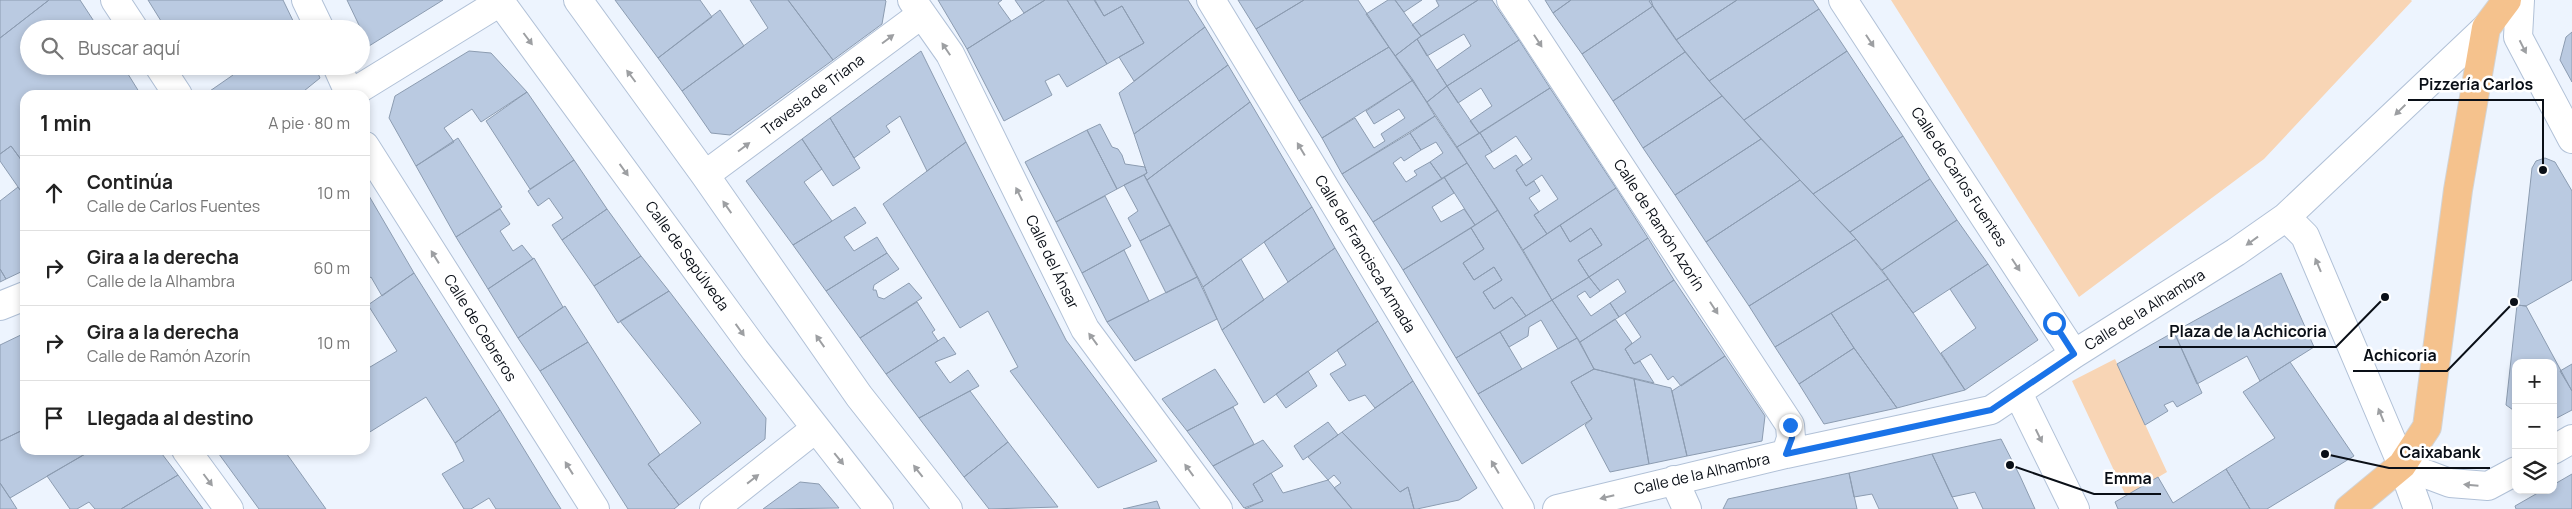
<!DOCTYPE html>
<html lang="es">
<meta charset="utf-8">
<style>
:root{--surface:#fff;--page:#f2f2f2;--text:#222;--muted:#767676;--line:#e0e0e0}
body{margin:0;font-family:Manrope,sans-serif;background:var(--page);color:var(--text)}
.controls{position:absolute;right:15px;bottom:15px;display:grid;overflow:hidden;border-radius:10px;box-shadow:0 2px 8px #0003}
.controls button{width:45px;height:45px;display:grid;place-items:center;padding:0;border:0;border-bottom:1px solid var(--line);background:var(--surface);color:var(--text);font:25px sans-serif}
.stop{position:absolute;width:15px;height:15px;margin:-11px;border:4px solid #1a73e8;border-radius:50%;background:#fff}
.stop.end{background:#1a73e8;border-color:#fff;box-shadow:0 1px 5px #0008}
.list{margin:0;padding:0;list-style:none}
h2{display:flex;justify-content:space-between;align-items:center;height:65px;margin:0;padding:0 20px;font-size:21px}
h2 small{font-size:16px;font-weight:400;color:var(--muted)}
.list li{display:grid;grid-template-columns:32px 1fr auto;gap:15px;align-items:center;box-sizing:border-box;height:75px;padding:0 20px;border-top:1px solid var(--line)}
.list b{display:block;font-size:19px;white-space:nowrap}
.list p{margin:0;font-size:16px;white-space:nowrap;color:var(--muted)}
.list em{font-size:16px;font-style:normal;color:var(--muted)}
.icon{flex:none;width:28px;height:28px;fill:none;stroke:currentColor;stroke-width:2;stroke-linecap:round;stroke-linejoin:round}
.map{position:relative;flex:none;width:2572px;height:509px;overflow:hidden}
.search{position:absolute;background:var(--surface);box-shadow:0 2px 8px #0003;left:20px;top:20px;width:350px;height:55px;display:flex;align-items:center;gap:12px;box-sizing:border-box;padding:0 18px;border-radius:28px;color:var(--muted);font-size:19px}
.panel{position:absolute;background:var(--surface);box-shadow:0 2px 8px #0003;left:20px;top:90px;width:350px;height:365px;border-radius:15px}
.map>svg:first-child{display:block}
.green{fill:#f8d5b5}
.building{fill:#bacae1;stroke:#8c9cb1}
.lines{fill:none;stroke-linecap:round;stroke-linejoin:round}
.minor-casing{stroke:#b1c1d7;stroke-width:30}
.major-casing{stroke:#d3d4d5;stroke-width:30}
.minor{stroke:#fff;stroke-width:28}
.major{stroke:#f5c28d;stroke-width:28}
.oneway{fill:#9d9fa2}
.route{stroke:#1a73e8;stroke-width:6}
.labels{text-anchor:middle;stroke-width:5;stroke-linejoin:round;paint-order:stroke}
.street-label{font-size:15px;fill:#0a0f17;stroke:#fff}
.leader{fill:none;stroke:#0a0f17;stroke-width:2}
.callout-dot{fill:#0a0f17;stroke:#fff;stroke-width:2}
.callout-label{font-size:16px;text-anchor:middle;font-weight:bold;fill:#0a0f17;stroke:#fff;stroke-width:5;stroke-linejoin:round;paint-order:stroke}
</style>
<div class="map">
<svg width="2572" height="509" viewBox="0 0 2572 509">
<rect width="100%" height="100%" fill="#edf4fe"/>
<path class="green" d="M1891,0H2411L2412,1L2264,159L2079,297Z
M2115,359L2167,472L2126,496L2072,381Z"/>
<path class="building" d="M0,0H49L0,38Z
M49,0H80L99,29H29V66H123L141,95H25V165L11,146L0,154V38Z
M148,0H283L297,29H166Z
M347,0H443L369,46Z
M615,0H700L712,17L658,58Z
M750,0H788L833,60L730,135L711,133L682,91L768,28Z
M788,0H885L886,1L882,24L833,60Z
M938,0H1002L998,3L1011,21L967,49Z
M1015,0H1045L1024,13Z
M1045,0H1067L1107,64L1067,87L1059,74L1045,81L1052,95L1004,121L967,49Z
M1067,0H1095L1104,16L1122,6L1144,43L1107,64Z
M1094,0H1188L1205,27L1134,81L1119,57L1144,43L1122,6L1104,16Z
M1238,0H1304L1256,29Z
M1304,0H1358L1389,47L1299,101L1256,29Z
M1388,0H1395L1421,36L1395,56L1366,14Z
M1395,0H1422L1404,12Z
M1436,0H1478L1421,36L1412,25L1439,6Z
M1478,0H1492L1519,40L1447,86L1437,70L1471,46L1464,34L1427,56L1417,39Z
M1545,0H1571L1553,13Z
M1571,0H1651L1653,6L1582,54L1553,13Z
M1651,0H1737L1676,40L1649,1Z
M1737,0H1813L1819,9L1709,81L1676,40Z
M1653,6L1685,52L1613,101L1582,54Z
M1819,9L1847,51L1744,120L1709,81Z
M720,10L744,46L682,91L658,58Z
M1205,27L1228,65L1134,134L1119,93Z
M2572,32V82L2560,60L2566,37Z
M1417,39L1447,86L1427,102L1395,56Z
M1519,40L1550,88L1479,133L1470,121L1492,106L1481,88L1458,103L1447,86Z
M1389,47L1413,80L1322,138L1299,101Z
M469,51L491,53L527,92L481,122L472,109L444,128L454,142L416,166L389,118L395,96Z
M921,51L966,142L927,171L900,116L886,126L890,132L854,158L830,118Z
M1847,51L1903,136L1813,194L1744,120Z
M1685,52L1722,96L1643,148L1613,101Z
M1228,65L1250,102L1147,180L1144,175L1147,173L1134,134Z
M227,66H315L320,78L299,95H209L207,93L233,75Z
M1413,80L1435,116L1342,174L1322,138L1355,118L1374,148L1385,141L1381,134L1405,118L1399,109L1374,124L1366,111Z
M1447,86L1479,133L1457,147L1427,102Z
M1550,88L1616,188L1547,234L1534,215L1558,199L1542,175L1526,186L1516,170L1532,159L1516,136L1492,152L1480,133Z
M527,92L574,160L530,189L486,121Z
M1722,96L1761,139L1675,195L1643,148Z
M1250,102L1312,207L1203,287L1147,180Z
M1435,116L1467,163L1442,179L1430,162L1443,153L1436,142L1421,150L1410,133Z
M830,118L860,168L833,186L802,139Z
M1100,124L1112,147L1118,149L1122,155L1125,164L1145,167L1147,173L1117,189L1087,130Z
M1087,130L1117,189L1056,222L1025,162Z
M1410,133L1421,150L1404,161L1401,157L1393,163L1406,182L1417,175L1414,171L1430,162L1442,179L1373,222L1342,174Z
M1480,133L1492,152L1485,156L1494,169L1516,155L1523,165L1516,170L1526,186L1534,181L1540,191L1529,198L1539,212L1534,215L1547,234L1523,250L1457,147Z
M1903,136L1930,179L1850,232L1813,194Z
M458,138L502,207L456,237L416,166Z
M802,139L822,169L804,182L832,221L793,245L746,181Z
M1761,139L1800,180L1706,242L1675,195Z
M966,142L1066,340L1157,461L1098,488L1010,371L1018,367L988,311L960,328L883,204Z
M11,146L25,165V197L0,161V154Z
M2545,158L2555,162L2572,191V280L2526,306L2517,305L2532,168L2536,161Z
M574,160L607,209L562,240L552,225L563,218L549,198L538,206L528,191Z
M1467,163L1498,210L1475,225L1444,177Z
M1144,175L1170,225L1140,241L1128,218L1138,211L1124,185Z
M1444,177L1454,193L1432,207L1441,222L1464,209L1475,225L1403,270L1373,222Z
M1930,179L1957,220L1882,270L1850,232Z
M1800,180L1856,239L1749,306L1706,242Z
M18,187L25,197V270L6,279L0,269V201Z
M1616,188L1648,238L1589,277L1578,260L1602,245L1591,228L1570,242L1560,225Z
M365,189L414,273L382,296L371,277L365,281Z
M1105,196L1131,246L1082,273L1056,222Z
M855,207L866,223L844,237L854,251L877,237L887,253L826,291L793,245Z
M1312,207L1335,248L1288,282L1264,242Z
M500,209L510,224L500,231L513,251L522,245L533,259L488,289L456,237Z
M607,209L641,256L594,286L562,240Z
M1498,210L1552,300L1526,316L1512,297L1494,309L1483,292L1502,280L1494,267L1474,280L1463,263L1484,249L1471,228Z
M1957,220L1988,264L1913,313L1882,270Z
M1170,225L1197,277L1166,293L1140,241Z
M1560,225L1570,242L1591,228L1602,245L1578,260L1589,277L1552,300L1523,250Z
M1471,228L1484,249L1463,263L1474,280L1494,267L1502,280L1483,292L1494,309L1512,297L1526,316L1456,358L1403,270Z
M1648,238L1674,280L1619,317L1610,303L1626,292L1618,279L1600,291L1589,277Z
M1856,239L1888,279L1775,347L1749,306Z
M1335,248L1378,321L1264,403L1222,330Z
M1124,250L1149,301L1107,322L1082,273Z
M887,253L899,269L874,285L873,290H876L878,297L884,299L909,283L922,298L860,338L826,291Z
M641,256L669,291L618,323L594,286Z
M534,258L563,307L518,338L488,289Z
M1241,259L1264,300L1222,330L1203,287Z
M1988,264L2038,340L1965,390L1941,353L1976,328L1950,289Z
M0,269L6,279L0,282Z
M414,273L500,410L455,443L426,397L365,435V370L397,351L368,305Z
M2281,273L2314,347L2260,381L2247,356L2197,384L2174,332Z
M1197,277L1217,319L1135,361L1107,322Z
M1589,277L1600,291L1590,298L1585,291L1577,296L1591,316L1610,303L1619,317L1580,342L1552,300Z
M1888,279L1913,313L1965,390L1897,408L1854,348L1831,313Z
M1674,280L1725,356L1681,386L1673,376L1668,380L1651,354L1634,364L1625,349L1641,337L1625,313Z
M669,291L766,418L765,439L679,505L648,464L701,423L620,321Z
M1552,300L1577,338L1558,349L1541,320L1529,327L1528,336L1509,347L1500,332Z
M917,302L935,330L932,332L938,341L886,374L860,338Z
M2517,305L2526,306L2572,391V410L2553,420V363H2516V412L2506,405Z
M565,306L588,342L540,371L518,338Z
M1831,313L1854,348L1799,384L1775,347Z
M1615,319L1632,343L1625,349L1634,364L1640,361L1654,383L1594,369L1580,342Z
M1378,321L1413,381L1375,408L1365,395L1349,401L1330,374L1346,365L1337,350Z
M1500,332L1522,369L1478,394L1456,358Z
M2174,332L2202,393L2177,407L2173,401L2164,405L2168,411L2145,425L2117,364Z
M25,333V429L0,441V345Z
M944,337L956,354L935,362L950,383L968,370L979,386L919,418L886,374Z
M1577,338L1594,369L1571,382L1592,419L1522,464L1478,394Z
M588,342L660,455L648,464L679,505L674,509H628L540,371Z
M1854,348L1897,408L1824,424L1799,384Z
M1725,356L1765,416L1762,441L1687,456L1672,391Z
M2290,362L2354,456L2267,509H2250L2226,469L2275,438L2243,392Z
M2572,364V391L2560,371Z
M1215,369L1238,404L1187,431L1162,399Z
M1594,369L1634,379L1649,464L1610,472L1585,425L1592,419L1571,382Z
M1308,371L1317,386L1286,408L1276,394Z
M1634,379L1671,388L1687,456L1649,464Z
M1413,381L1477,488L1459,500L1417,509H1414L1408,487L1400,492L1342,432Z
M970,391L1008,442L964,477L919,418Z
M1233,407L1254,444L1213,466L1187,431Z
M500,410L552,495L561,509H496L489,498L471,509H464L442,474L464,461L455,443Z
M1328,422L1338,435L1303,460L1294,446Z
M25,429V450H92L10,498L0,483V441Z
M1342,432L1400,492L1408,487L1414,509H1352L1334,488L1341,483L1334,475L1328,480L1308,457Z
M2001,439L2020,476L2035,509H1983L1975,492L1952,497L1932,454Z
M1263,440L1283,466L1253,484L1263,501L1244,508L1213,466Z
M1008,442L1058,507L989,509L964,477Z
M92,450H159L178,475L121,509H95L89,502L77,509H70L47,476Z
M216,450H284L326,509H259Z
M1932,454L1958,509H1879L1872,494L1854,497L1849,473Z
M2226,469L2250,509H2118L2115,502L2158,477L2173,503Z
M1271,473L1283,493L1328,480L1352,509H1245L1263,501L1253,484Z
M1849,473L1857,509H1723L1728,499Z
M2572,474V509H2516L2515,506L2543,490H2553V485Z
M178,475L203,509H121Z
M800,482L819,484L839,508L763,509Z
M0,483L10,498L17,509H0Z
M1157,501L1160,509H1123Z"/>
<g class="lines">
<g class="minor-casing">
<path id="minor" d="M115,0L134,29
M306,0L320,29
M499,0L755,350L879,509
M578,0L705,175L859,396L948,509
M912,0L950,54L1085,329L1218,509
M1211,0L1520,509
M1511,0L1790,425L1791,438L1786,454
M1843,0L2074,354
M2520,0L2518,37L2572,139
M159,66L178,95
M337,66L350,95
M349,95L500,2
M365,146L595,509
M705,175L922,14
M2286,217L2305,236L2402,465L2418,509
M0,306L25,296
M2018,393L2075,509
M186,450L229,509
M2553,450L2572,439
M2402,465L2450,483L2488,486L2516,471
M1674,480L1687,509
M714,509L815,429
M1557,509L1786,454L1991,410L2074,354L2236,252L2286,217L2486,28"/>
</g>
<g class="major-casing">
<path id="major" d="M2349,509L2402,465L2427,427L2458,190L2486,28L2507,0"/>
</g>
<use href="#minor" class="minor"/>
<use href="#major" class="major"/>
</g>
<defs><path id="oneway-solid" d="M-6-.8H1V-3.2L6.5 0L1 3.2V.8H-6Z" transform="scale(1.25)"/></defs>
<g class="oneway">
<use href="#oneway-solid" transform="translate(528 39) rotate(53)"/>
<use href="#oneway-solid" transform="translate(888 39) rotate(-37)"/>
<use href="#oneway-solid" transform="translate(1538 41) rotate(57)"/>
<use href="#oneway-solid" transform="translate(1870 41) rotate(57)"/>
<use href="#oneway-solid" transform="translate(2523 47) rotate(63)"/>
<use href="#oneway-solid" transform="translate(946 49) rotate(-124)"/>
<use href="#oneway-solid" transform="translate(631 76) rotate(-127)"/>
<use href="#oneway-solid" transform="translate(2400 110) rotate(136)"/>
<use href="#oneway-solid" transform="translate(744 147) rotate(-37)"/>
<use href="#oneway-solid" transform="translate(1301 149) rotate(-121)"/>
<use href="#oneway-solid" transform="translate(624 170) rotate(54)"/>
<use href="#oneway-solid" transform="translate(1019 194) rotate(-116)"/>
<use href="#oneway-solid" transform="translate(727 207) rotate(-125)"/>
<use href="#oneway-solid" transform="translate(2252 241) rotate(144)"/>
<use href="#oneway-solid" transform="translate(435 257) rotate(-122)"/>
<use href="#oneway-solid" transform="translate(2016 265) rotate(57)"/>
<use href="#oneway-solid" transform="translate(2318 265) rotate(-113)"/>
<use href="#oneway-solid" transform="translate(1714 308) rotate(57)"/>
<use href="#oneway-solid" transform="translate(740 330) rotate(54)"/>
<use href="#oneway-solid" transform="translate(1093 339) rotate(-126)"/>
<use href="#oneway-solid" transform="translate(820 341) rotate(-125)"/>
<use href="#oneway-solid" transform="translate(2381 415) rotate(-112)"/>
<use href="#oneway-solid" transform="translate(2039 436) rotate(64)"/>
<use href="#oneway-solid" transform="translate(839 459) rotate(51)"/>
<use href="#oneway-solid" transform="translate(1495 467) rotate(-121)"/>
<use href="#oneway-solid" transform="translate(569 468) rotate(-122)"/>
<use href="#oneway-solid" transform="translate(1189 470) rotate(-126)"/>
<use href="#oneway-solid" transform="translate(918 471) rotate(-128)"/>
<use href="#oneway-solid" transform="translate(753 479) rotate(-38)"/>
<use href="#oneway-solid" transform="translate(208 480) rotate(53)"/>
<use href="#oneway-solid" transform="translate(2471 485) rotate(-175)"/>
<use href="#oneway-solid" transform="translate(1607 497) rotate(166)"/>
</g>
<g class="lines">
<path class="route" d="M1790,425L1792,438L1786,454L1991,410L2074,354L2054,323"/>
</g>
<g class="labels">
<g class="street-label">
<text transform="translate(813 95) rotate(-37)" y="5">Travesía de Triana</text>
<text transform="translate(1959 177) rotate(57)" y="5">Calle de Carlos Fuentes</text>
<text transform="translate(1659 225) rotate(57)" y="5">Calle de Ramón Azorín</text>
<text transform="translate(1365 254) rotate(59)" y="5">Calle de Francisca Armada</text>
<text transform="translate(687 256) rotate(54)" y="5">Calle de Sepúlveda</text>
<text transform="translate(1052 262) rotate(64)" y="5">Calle del Ánsar</text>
<text transform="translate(2145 310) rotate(-32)" y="5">Calle de la Alhambra</text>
<text transform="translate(480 328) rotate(58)" y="5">Calle de Cebreros</text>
<text transform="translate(1702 474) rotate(-13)" y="5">Calle de la Alhambra</text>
</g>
</g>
<path class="leader" d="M2543 170L2543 100H2408M2385 297L2336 347H2159M2514 302L2447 371H2353M2325 454L2389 468H2490M2010 465L2094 494H2161"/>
<g class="callout-dot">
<circle cx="2543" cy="170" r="5"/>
<circle cx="2385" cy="297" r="5"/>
<circle cx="2514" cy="302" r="5"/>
<circle cx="2325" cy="454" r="5"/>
<circle cx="2010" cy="465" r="5"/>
</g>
<g class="callout-label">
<text x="2476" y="90">Pizzería Carlos</text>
<text x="2248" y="337">Plaza de la Achicoria</text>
<text x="2400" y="361">Achicoria</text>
<text x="2440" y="458">Caixabank</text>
<text x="2128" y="484">Emma</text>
</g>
</svg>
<div class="controls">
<button>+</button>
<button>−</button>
<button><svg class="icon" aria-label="layers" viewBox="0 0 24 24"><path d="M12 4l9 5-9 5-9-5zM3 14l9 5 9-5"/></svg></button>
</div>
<div class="stop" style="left:2054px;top:323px"></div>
<div class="stop end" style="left:1790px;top:425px"></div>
<div class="search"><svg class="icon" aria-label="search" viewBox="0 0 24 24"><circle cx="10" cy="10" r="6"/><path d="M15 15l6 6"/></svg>Buscar aquí</div>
<section class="panel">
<h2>1 min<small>A pie · 80 m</small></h2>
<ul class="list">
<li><svg class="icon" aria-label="ahead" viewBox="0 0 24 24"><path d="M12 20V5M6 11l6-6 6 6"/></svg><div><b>Continúa</b><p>Calle de Carlos Fuentes</p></div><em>10 m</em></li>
<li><svg class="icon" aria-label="right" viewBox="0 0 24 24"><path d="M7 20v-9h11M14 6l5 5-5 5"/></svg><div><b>Gira a la derecha</b><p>Calle de la Alhambra</p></div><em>60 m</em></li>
<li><svg class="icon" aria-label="right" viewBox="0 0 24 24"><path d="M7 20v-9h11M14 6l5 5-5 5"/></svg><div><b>Gira a la derecha</b><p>Calle de Ramón Azorín</p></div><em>10 m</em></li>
<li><svg class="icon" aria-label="arrive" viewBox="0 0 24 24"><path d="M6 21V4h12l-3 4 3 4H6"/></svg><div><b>Llegada al destino</b></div></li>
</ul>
</section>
</div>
